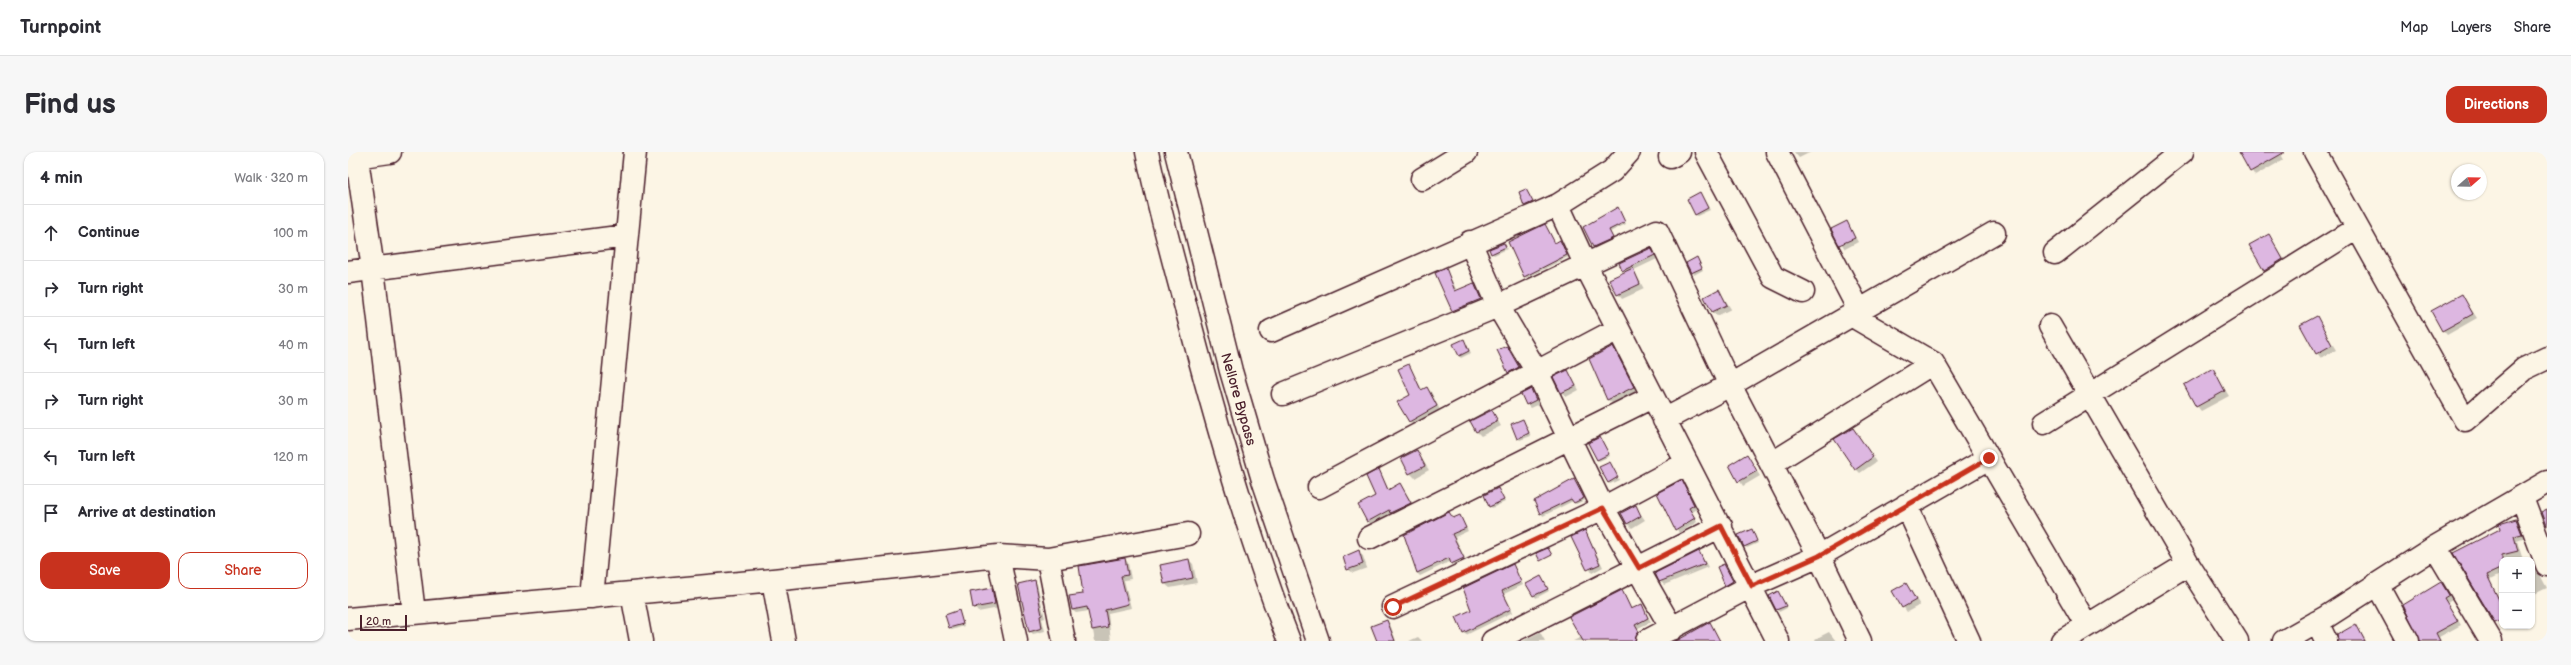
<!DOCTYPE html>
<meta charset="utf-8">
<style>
:root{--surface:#fff;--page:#f7f7f7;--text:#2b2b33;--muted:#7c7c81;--line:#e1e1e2;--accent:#c8321e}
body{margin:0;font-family:"Balsamiq Sans",sans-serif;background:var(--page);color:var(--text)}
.controls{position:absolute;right:12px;bottom:12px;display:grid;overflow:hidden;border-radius:8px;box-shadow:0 1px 3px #0004}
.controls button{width:36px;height:36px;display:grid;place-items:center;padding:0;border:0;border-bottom:1px solid var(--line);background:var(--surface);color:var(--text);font:20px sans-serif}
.compass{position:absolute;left:2103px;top:12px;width:36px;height:36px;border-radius:50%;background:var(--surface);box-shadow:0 1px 3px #0004;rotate:70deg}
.scale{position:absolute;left:12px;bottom:10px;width:47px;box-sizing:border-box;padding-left:4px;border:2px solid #4a1f2b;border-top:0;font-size:11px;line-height:14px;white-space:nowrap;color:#4a1f2b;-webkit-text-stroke:3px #fcf5e5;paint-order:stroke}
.stop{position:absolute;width:12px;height:12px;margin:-9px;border:3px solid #c8321e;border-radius:50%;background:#fff}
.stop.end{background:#c8321e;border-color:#fff;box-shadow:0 1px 4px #0008}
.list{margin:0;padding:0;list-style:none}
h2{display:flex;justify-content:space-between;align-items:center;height:52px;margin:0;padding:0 16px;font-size:17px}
h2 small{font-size:13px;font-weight:400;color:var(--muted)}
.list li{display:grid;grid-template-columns:26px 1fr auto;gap:12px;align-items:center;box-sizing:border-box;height:56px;padding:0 16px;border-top:1px solid var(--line)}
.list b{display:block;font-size:15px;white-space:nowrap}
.list em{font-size:13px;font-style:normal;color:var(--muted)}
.actions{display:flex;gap:8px;padding:12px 16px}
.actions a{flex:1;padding:9px 0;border:1px solid var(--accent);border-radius:12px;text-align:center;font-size:14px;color:var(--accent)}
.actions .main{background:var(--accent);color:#fff}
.icon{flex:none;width:22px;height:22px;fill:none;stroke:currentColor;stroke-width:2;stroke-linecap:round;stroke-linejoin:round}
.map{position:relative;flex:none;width:2199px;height:489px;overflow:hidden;border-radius:12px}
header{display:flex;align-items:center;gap:24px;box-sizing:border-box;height:56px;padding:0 20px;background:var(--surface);border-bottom:1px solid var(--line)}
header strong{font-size:19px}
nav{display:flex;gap:22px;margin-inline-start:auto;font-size:14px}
.intro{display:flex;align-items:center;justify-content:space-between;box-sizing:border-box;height:96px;padding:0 24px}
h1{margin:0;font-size:28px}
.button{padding:10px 18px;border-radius:12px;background:var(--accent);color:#fff;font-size:14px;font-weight:700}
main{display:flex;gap:24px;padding:0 24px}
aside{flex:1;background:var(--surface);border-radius:12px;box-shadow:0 1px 3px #0004}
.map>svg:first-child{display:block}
.shadow{fill:#0003}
.building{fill:#ddb7e1;stroke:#4a1f2b}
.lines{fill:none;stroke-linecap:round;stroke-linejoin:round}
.minor-casing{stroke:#4a1f2b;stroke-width:25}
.highway-casing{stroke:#4a1f2b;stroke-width:25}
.minor{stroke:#fcf5e5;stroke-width:22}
.highway{stroke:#fcf5e5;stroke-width:22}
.route{stroke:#c8321e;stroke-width:5}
.labels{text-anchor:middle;stroke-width:3.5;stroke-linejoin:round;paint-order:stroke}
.street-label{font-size:14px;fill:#4a1f2b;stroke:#fcf5e5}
</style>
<header>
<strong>Turnpoint</strong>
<nav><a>Map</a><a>Layers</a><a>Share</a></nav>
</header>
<div class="intro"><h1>Find us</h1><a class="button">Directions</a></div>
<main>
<aside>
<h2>4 min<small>Walk · 320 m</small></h2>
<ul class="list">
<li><svg class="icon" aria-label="ahead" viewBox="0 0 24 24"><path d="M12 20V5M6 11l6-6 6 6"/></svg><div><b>Continue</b></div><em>100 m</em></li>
<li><svg class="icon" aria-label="right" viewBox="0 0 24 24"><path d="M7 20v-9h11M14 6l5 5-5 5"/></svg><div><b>Turn right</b></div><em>30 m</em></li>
<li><svg class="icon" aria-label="left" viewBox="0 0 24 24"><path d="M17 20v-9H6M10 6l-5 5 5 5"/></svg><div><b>Turn left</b></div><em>40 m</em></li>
<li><svg class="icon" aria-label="right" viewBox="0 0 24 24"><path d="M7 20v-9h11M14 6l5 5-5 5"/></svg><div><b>Turn right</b></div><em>30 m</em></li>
<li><svg class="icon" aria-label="left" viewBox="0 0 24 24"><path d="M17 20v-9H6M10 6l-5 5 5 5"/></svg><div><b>Turn left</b></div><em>120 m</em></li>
<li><svg class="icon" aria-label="arrive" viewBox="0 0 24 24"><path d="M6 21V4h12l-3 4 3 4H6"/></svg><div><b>Arrive at destination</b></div></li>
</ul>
<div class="actions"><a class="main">Save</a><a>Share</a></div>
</aside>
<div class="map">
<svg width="2199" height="489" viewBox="0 0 2199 489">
<rect width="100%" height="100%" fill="#fcf5e5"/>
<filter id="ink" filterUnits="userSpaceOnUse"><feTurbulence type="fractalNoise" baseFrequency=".025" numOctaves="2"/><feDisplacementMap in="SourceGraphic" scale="8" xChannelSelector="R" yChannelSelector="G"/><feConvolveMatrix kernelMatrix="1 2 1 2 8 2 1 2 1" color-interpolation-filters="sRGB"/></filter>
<g filter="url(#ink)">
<path class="shadow" d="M1446,0H1463L1451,6Z
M1892,0H1931L1935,8L1907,24Z
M1178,38L1186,52L1179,56L1172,40Z
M1352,41L1362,58L1349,64L1348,62Z
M1271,59L1278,72L1262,80L1266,88L1248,97L1241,89L1236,76Z
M1499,70L1510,90L1497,97L1484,77Z
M1921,83L1939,112L1921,123L1903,94Z
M1212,89L1220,105L1178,126L1177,124Z
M1157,94L1159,97L1146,103L1144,101Z
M1303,97L1309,107L1286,118L1296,137L1274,147L1270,142L1277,120L1275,118Z
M1350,109L1355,118L1346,123L1339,111Z
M1098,117L1109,139L1126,133L1137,151L1109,163L1088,121Z
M1371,138L1383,157L1369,164L1364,160Z
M2114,144L2129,166L2099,183L2095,178Z
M1968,166L1988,198L1973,206L1969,201Z
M1116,188L1123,201L1113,206L1111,204Z
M1159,195L1175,220L1165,225L1161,220Z
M1265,195L1290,240L1265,252L1260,248L1242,207Z
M1060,214L1075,239L1079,237L1083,240L1092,258L1065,273L1061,269L1064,243Z
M1865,218L1881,244L1853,259L1849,254Z
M1220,219L1231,238L1218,245L1214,240Z
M1183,238L1192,252L1183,256L1179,252Z
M1144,259L1153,274L1133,284L1129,280Z
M1175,268L1183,284L1172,288L1170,286Z
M1505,277L1528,310L1512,321L1508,317Z
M1254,288L1262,304L1251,309L1249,307Z
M1068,299L1081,318L1067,326L1062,321Z
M1399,304L1412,324L1395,334L1382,313Z
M1262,311L1271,328L1262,332L1260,330Z
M1031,319L1041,338L1052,332L1067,355L1023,373L1020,369L1029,344Z
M1226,328L1237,348L1228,352L1225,349L1195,364L1187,349Z
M1333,329L1349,357L1343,360L1349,370L1331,381L1310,342Z
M1151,339L1157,350L1144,356L1142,354Z
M1287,354L1297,368L1284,376L1279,371Z
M1101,361L1106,367L1112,364L1120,379L1107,385L1118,409L1107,414L1103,409L1072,424L1069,421Z
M2168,368L2177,386L2169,389L2175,408H2154V422L2142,428L2154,452V469L2150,471L2107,401L2153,378Z
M1237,379L1255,415L1244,421L1224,386Z
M1405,380L1410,391L1399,396L1397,394Z
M1010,400L1015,404L1019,416L1005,421L1000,417Z
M1351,400L1360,415L1316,433L1312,429Z
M777,407L780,411L783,427L776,428L783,456L760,461L763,489H747L741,459L728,461L724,458L736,443Z
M841,408L845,412L849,431L822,436L817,432Z
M1165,413L1175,433L1156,442L1165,460L1118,483L1116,480L1124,459Z
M1376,413L1389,434L1382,437L1378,433Z
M2184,415L2190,419L2199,436L2184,443Z
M1193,425L1201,439L1188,446L1180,432Z
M687,429L689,432L697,466L694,467L697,479L685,482L682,479Z
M2093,431L2104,447L2099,450L2113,473L2091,485L2093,489H2073Z
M1558,432L1572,453L1559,460L1545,440Z
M644,437L648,441L651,456L630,460L626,455Z
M1274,439L1284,458L1294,453L1303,470L1290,476L1292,481L1273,489H1225L1234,485Z
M1430,440L1439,456L1431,460L1422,444Z
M610,459L616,474L604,478L598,463Z
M1039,469L1042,472L1048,489H1030Z
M2008,473L2018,489H1991Z
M1192,480L1197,489H1175Z
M1481,480L1488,489H1468L1467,487Z
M1070,485L1074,489H1061Z"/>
<path class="building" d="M1891,0H1937L1902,20Z
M1178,37L1185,50L1176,54L1171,40Z
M1352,40L1360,56L1347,63L1339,47Z
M1270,55L1277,70L1261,78L1265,86L1245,95L1235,75Z
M1499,69L1507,86L1491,93L1483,77Z
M1197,72L1207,91L1212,88L1219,103L1176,125L1160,90Z
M1921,82L1935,107L1916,119L1901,93Z
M1156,91L1158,95L1143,102L1141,97Z
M1303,96L1307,103L1274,119L1271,111Z
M1349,105L1354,116L1343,121L1338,111Z
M1098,116L1107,139L1126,131L1133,147L1104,159L1087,121Z
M1285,116L1292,132L1269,143L1261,127Z
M1371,137L1379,153L1364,160L1356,145Z
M2114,142L2125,162L2094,179L2083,159Z
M1969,164L1984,193L1968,202L1952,173Z
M1116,187L1121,199L1111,204L1105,192Z
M1159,194L1171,215L1160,221L1149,198Z
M1265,194L1286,235L1259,248L1241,207Z
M1061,212L1073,238L1079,235L1089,254L1061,270L1049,250L1062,243L1050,217Z
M1865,216L1877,239L1848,255L1836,233Z
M1220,218L1228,234L1213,241L1205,225Z
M1183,237L1188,248L1178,253L1173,242Z
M1144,258L1150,269L1128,280L1122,269Z
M1175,267L1181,281L1169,287L1163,272Z
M1505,276L1525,305L1507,318L1486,287Z
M1252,285L1261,302L1249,308L1240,291Z
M1069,298L1077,314L1061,322L1053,306Z
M1399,302L1409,319L1390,330L1381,313Z
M1262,310L1270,325L1260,331L1251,315Z
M1031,317L1040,338L1052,331L1063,351L1042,361L1041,358L1019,370L1010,353L1027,344L1018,324Z
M1226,327L1236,346L1226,351L1223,347L1192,362L1186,349Z
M1334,328L1346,353L1341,356L1347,366L1327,378L1309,341Z
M1150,336L1156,348L1141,355L1136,343Z
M1288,353L1293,364L1279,372L1273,361Z
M2199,357V374H2198L2193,360Z
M1101,360L1105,366L1112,363L1118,376L1104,382L1116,406L1103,412L1101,406L1069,421L1056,383Z
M2168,367L2174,382L2166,384L2170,399L2154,403V416L2139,423L2154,454V468L2147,471L2105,401L2152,377L2151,372Z
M1404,377L1409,389L1396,395L1390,383Z
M1237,378L1252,412L1239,418L1223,385Z
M1200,396L1204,403L1192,409L1188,401Z
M1011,398L1015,412L999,418L995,405Z
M1351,399L1357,412L1311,430L1307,421Z
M777,406L780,423L773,424L780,452L757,458L760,475L744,478L739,455L724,458L721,444L735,442L731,414Z
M841,407L845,426L816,432L812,413Z
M1165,412L1173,430L1154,439L1163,457L1115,481L1108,465L1123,458L1115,436Z
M1376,412L1385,429L1377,434L1369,415Z
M1193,424L1200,437L1185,444L1178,432Z
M687,428L694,463L692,464L694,476L681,480L670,432Z
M2093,430L2101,443L2096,446L2110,469L2088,481L2092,489H2072L2055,453Z
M1558,431L1568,448L1554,456L1544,439Z
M644,436L647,452L625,456L622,440Z
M1274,438L1283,457L1294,452L1300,466L1287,473L1291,480L1287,489H1235L1221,465Z
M1430,439L1438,454L1428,458L1421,444Z
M611,458L615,472L601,476L597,463Z
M1039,468L1047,489H1029L1023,474Z
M1362,470L1372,489H1326L1330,488Z
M2008,472L2017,489H1990L1989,483Z"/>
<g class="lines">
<g class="minor-casing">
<path id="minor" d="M8,0L25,117L66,461
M1358,0L1425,125L1455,140
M1429,0L1511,158
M1967,0L2117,268L2176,217L2199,206
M1322,5L1331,0
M0,6L42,0
M1074,27L1118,0
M1210,53L1238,114L1430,489
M1122,90L1150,154L1189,220L1255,356L1324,477
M1707,101L1834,0
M0,120L278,84
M1503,163L1585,211L1738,472
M1702,174L1840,412L1889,489
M923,179L1210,53L1264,19L1281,0
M935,242L1150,154L1309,79L1382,233L1316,268
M1696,271L2009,76
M1423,312L1585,211
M971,335L1270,177
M2174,346L2199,413
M1558,353L1621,489
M1021,386L1304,245
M2087,395L2143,489
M650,404L668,489
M700,407L716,489
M425,428L436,489
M2029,432L2060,489
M284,441L293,489
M244,445L287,0
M1045,455L1255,356L1339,311
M0,467L425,428L650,404L700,407L840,382
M1969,470L1978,489
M1145,489L1373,374
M1299,489L1403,434L1471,404L1641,306
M1512,489L1471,404L1382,233L1646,81
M1714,489L1840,412
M1936,489L1978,465L2087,395L2199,330"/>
</g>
<g class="highway-casing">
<path id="highway" d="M799,0C811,58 827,114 842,171C870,278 901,386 941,489
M828,0L883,219L915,328L970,489"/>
</g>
<use href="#minor" class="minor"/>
<use href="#highway" class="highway"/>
</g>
</g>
<g class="lines" filter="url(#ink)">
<path class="route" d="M1045,455L1255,356L1291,416L1373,374L1404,434L1471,404L1641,306"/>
</g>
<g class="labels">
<g class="street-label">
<text transform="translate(891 247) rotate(74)" y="5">Nellore Bypass</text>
</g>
</g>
</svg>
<div class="controls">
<button>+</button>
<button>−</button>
</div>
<svg class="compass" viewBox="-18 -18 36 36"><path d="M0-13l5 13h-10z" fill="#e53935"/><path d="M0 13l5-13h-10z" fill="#7c7c81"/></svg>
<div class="scale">20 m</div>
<div class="stop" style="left:1045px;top:455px"></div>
<div class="stop end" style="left:1641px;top:306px"></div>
</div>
</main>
